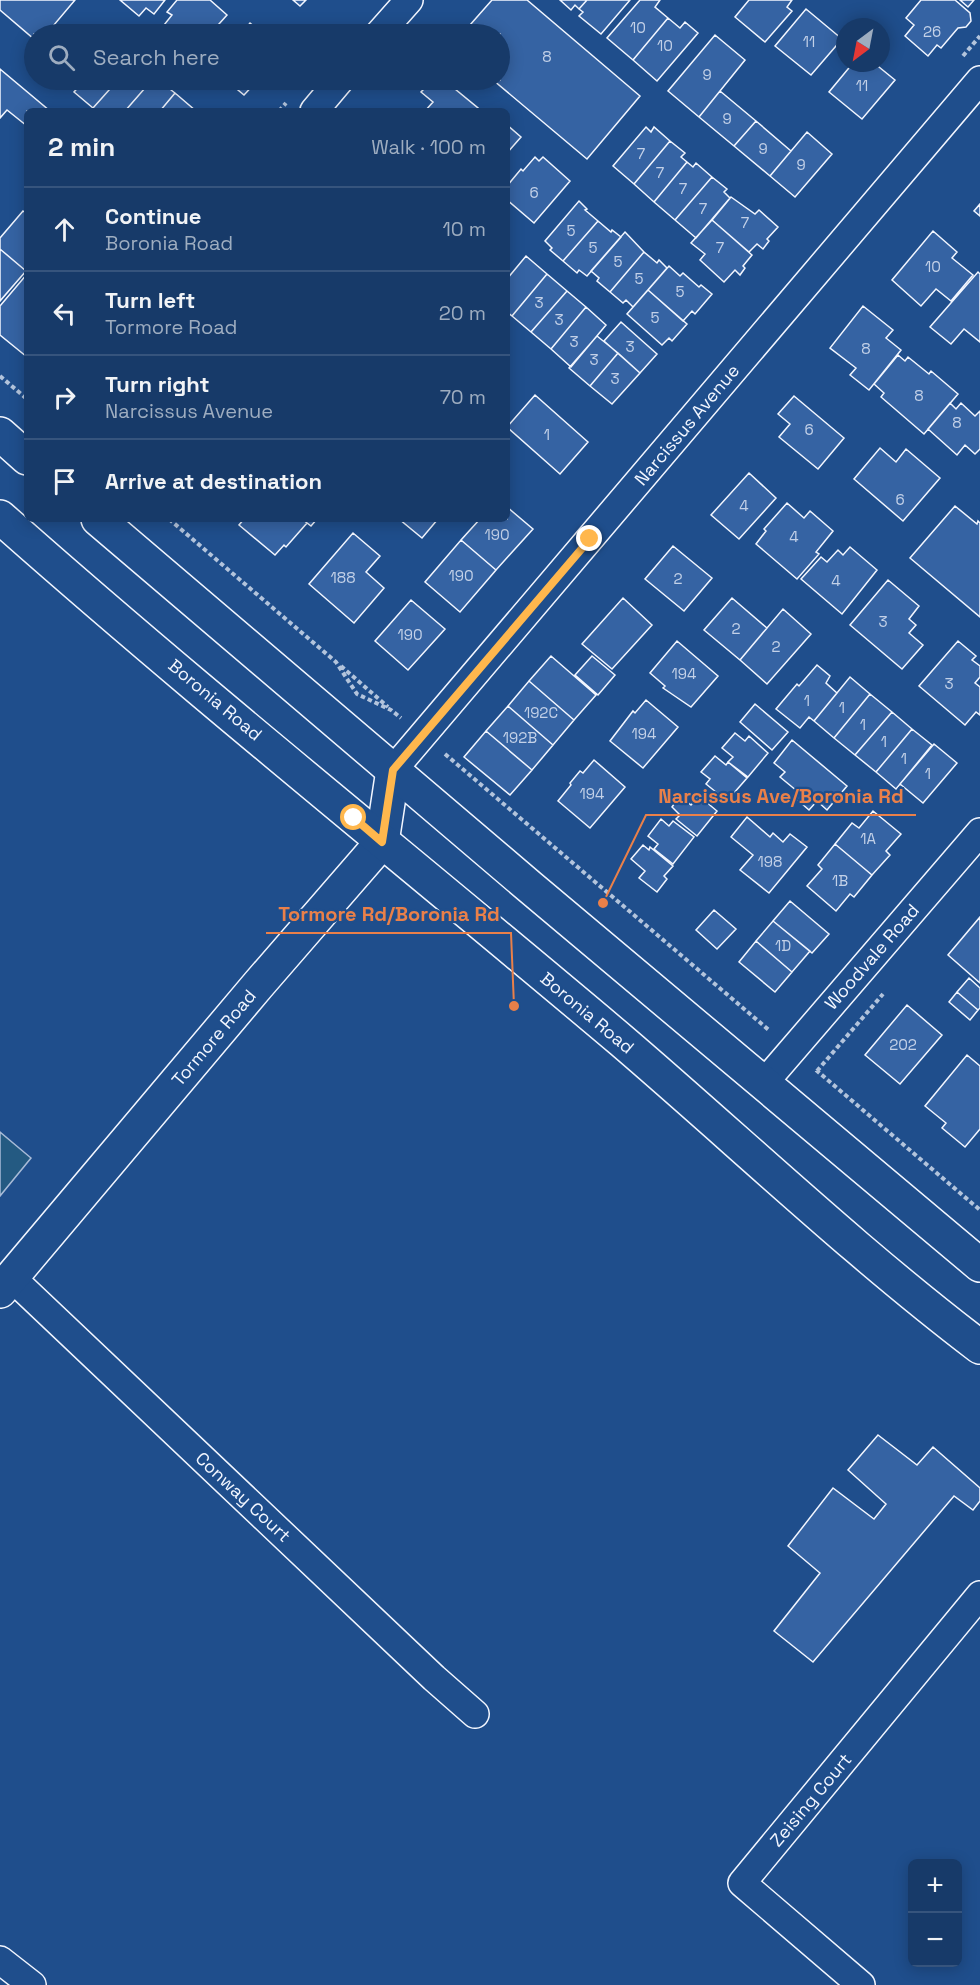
<!DOCTYPE html>
<meta charset="utf-8">
<style>
:root{--surface:#173a69;--page:#20416f;--text:#f1f3f6;--muted:#9eadc0;--line:#36547d}
body{margin:0;font-family:"Space Grotesk",sans-serif;background:var(--page);color:var(--text)}
.controls{position:absolute;right:18px;bottom:18px;display:grid;overflow:hidden;border-radius:9px;box-shadow:0 3px 15px #0003}
.controls button{width:54px;height:54px;display:grid;place-items:center;padding:0;border:0;border-bottom:2px solid var(--line);background:var(--surface);color:var(--text);font:30px sans-serif}
.compass{position:absolute;left:836px;top:18px;width:54px;height:54px;border-radius:50%;background:var(--surface);box-shadow:0 3px 15px #0003;rotate:212deg}
.stop{position:absolute;width:18px;height:18px;margin:-14px;border:4px solid #ffb74d;border-radius:50%;background:#fff}
.stop.end{background:#ffb74d;border-color:#fff;box-shadow:0 2px 6px #0008}
.list{margin:0;padding:0;list-style:none}
h2{display:flex;justify-content:space-between;align-items:center;height:78px;margin:0;padding:0 24px;font-size:26px}
h2 small{font-size:20px;font-weight:400;color:var(--muted)}
.list li{display:grid;grid-template-columns:39px 1fr auto;gap:18px;align-items:center;box-sizing:border-box;height:84px;padding:0 24px;border-top:2px solid var(--line)}
.list b{display:block;font-size:22px;white-space:nowrap}
.list p{margin:0;font-size:20px;white-space:nowrap;color:var(--muted)}
.list em{font-size:20px;font-style:normal;color:var(--muted)}
.icon{flex:none;width:33px;height:33px;fill:none;stroke:currentColor;stroke-width:2;stroke-linecap:round;stroke-linejoin:round}
.map{position:relative;flex:none;width:980px;height:1985px;overflow:hidden}
.search{position:absolute;background:var(--surface);box-shadow:0 3px 15px #0003;left:24px;top:24px;width:486px;height:66px;display:flex;align-items:center;gap:15px;box-sizing:border-box;padding:0 21px;border-radius:33px;color:var(--muted);font-size:22px}
.panel{position:absolute;background:var(--surface);box-shadow:0 3px 15px #0003;left:24px;top:108px;width:486px;height:414px;border-radius:9px}
.map>svg:first-child{display:block}
.green{fill:#245a82;stroke:#a8bbd7;stroke-width:1.5}
.building{fill:#3563a3;stroke:#f2f6ff;stroke-width:1.5}
.lines{fill:none;stroke-linecap:round;stroke-linejoin:round}
.minor-casing{stroke:#f2f6ff;stroke-width:30}
.tertiary-casing{stroke:#f2f6ff;stroke-width:36}
.primary-casing{stroke:#f2f6ff;stroke-width:36}
.path{stroke:#b3c4dc;stroke-width:4;stroke-dasharray:4.5 3;stroke-linecap:butt}
.minor{stroke:#1f4e8c;stroke-width:27}
.tertiary{stroke:#1f4e8c;stroke-width:33}
.primary{stroke:#1f4e8c;stroke-width:33}
.route{stroke:#ffb74d;stroke-width:8}
.labels{text-anchor:middle;stroke-width:4.5;stroke-linejoin:round;paint-order:stroke}
.number-label{font-size:15px;fill:#c3d1e8}
.street-label{font-size:18px;fill:#f2f6ff;stroke:#1f4e8c}
.leader{fill:none;stroke:#ea8049;stroke-width:2}
.callout-dot{fill:#ea8049;stroke:#1f4e8c;stroke-width:2}
.callout-label{font-size:20px;text-anchor:middle;font-weight:bold;fill:#ea8049;stroke:#1f4e8c;stroke-width:4.5;stroke-linejoin:round;paint-order:stroke}
</style>
<div class="map">
<svg width="980" height="1985" viewBox="0 0 980 1985">
<rect width="100%" height="100%" fill="#1f4e8c"/>
<path class="green" d="M0,1132L31,1158L0,1196Z"/>
<path class="building" d="M0,0H75L53,26L56,28L50,34H34V39L0,10Z
M120,0H165L154,14L146,8L139,16Z
M177,0H210L227,15L210,34H166L160,30L172,15L167,12Z
M293,0H306L300,6Z
M492,0H527L640,96L587,159L493,80H500V34H462Z
M560,0H587L579,9L575,5L571,10Z
M587,0H630L601,34L579,16L583,12L579,9Z
M640,0H660L655,7L668,18L633,60L607,38Z
M749,0H792L787,7L792,11L765,42L735,17Z
M921,0H955L970,13L971,21L966,27L958,28L941,48L937,45L928,56L905,36L914,25L906,18Z
M960,0H974L968,7Z
M806,9L842,39L811,75L775,46Z
M668,18L680,28L685,22L698,33L657,81L633,60Z
M250,23L263,34H241Z
M715,35L745,60L699,117L668,91Z
M853,63H874L895,80L862,119L829,92Z
M0,69L50,111H27V126L7,110L0,118Z
M85,80H118L93,108L74,92Z
M118,80H152L125,111H96L93,108Z
M152,80H158L175,93L160,111H125Z
M226,80H258L244,95Z
M433,80H444L478,108L476,111H425L433,102L421,92Z
M720,91L756,121L734,146L699,117Z
M175,93L196,111H160Z
M756,121L791,151L770,176L734,146Z
M507,125L521,137L507,153Z
M646,127L651,132L654,127L670,141L634,184L613,166Z
M807,132L832,154L795,197L770,176Z
M670,141L685,153L681,157L687,162L654,202L634,184Z
M535,157L539,161L543,157L570,181L534,223L507,200V186L521,169L523,171Z
M687,162L693,167L696,163L712,177L675,220L654,202Z
M712,177L727,189L724,192L730,198L696,238L675,220Z
M731,197L755,214L759,210L778,227L767,239L769,241L763,249L757,244L749,252L712,220Z
M579,201L587,209L585,210L598,221L563,261L550,250L552,248L545,241Z
M980,204V216L974,211Z
M23,211L27,214L26,271L0,249V238Z
M712,220L752,255L743,266L745,268L740,275L735,270L724,282L700,260L705,254L691,243Z
M598,221L611,232L612,230L621,237L587,276L579,270L577,273L563,261Z
M933,231L957,252L952,258L973,275L951,301L936,289L921,306L892,280Z
M625,232L644,252L610,292L597,281L599,278L591,271Z
M0,249L26,271L0,301Z
M644,252L657,263L659,260L667,268L633,307L626,300L623,303L610,292Z
M526,256L547,274L512,316L507,312V279Z
M669,266L680,276L683,273L699,287L701,285L712,294L695,314L692,311L683,321L648,290Z
M978,272L980,274V342L964,329L951,344L930,327Z
M27,274V357L0,335V306Z
M547,274L567,291L531,332L512,316Z
M648,290L687,324L672,341L669,338L662,345L627,314Z
M567,291L586,307L551,349L531,332Z
M863,306L893,330L886,338L901,350L869,390L850,375L856,368L830,348Z
M586,307L606,325L571,367L551,349Z
M621,322L657,354L640,373L604,341Z
M597,336L618,353L590,386L569,368Z
M618,353L640,373L612,404L590,386Z
M898,355L905,361L908,357L929,374L931,371L958,394L924,434L881,397L884,393L874,384Z
M535,395L588,442L560,474L507,427Z
M794,396L844,438L818,469L779,437L790,424L778,414Z
M950,403L956,409L961,403L975,416L980,411V449L975,454L965,445L957,455L928,429Z
M880,448L896,462L906,449L940,478L903,521L854,479Z
M749,473L776,498L739,539L711,515Z
M787,503L804,518L810,511L833,531L816,552L819,554L797,579L756,544L766,531L764,529Z
M955,506L977,524L978,521L980,523V617L910,558Z
M507,507L533,529L496,570L461,540L480,519H507Z
M244,519H302L307,523L286,547L284,545L275,555L239,525Z
M302,519H317L311,526Z
M399,519H438L422,538Z
M353,533L380,556L366,572L384,588L354,623L309,584Z
M461,540L496,570L460,612L425,582Z
M673,546L712,578L684,611L645,579Z
M850,547L877,570L842,614L801,579L821,557L827,562L838,550L843,555Z
M888,580L919,606L909,619L916,625L909,633L923,645L902,669L850,625Z
M623,598L652,625L612,669L582,644Z
M732,598L767,628L740,660L704,630Z
M411,600L445,629L408,670L375,641Z
M783,609L811,634L767,684L740,660Z
M677,641L718,676L691,707L663,688L665,686L650,673Z
M958,641L976,656L972,660L980,666V677L975,683L980,687V715L976,712L965,725L919,686Z
M551,656L596,695L574,720L529,681Z
M592,656L615,675L598,695L575,675Z
M817,665L830,676L826,683L837,693L814,721L809,717L800,728L776,709L797,684L799,686Z
M850,677L870,694L834,738L814,721Z
M529,681L574,720L553,745L508,706Z
M870,694L892,712L855,755L834,738Z
M646,700L678,727L643,768L610,741L633,711L635,713Z
M755,704L788,732L772,750L740,722Z
M508,706L553,745L532,770L486,731Z
M892,712L912,729L876,772L855,755Z
M912,729L932,745L896,789L876,772Z
M486,731L532,770L510,795L464,757Z
M735,733L745,741L749,736L768,753L748,777L728,762L733,757L722,748Z
M792,740L847,786L827,810L817,801L809,810L793,796L797,791L780,777L785,772L774,763Z
M934,744L957,763L923,803L900,784Z
M715,756L726,765L728,762L747,778L727,801L706,784L710,779L701,772Z
M594,760L625,787L590,828L558,801L571,785L570,783L580,771L583,773Z
M680,796L691,805L699,796L717,811L697,836L676,819L680,815L672,807Z
M873,811L901,834L886,851L890,855L872,875L835,844L852,823L859,828Z
M747,817L770,837L773,833L783,842L790,834L807,847L769,893L740,870L753,855L731,837Z
M661,819L669,826L673,821L694,837L673,864L654,849L658,844L648,836Z
M835,844L872,875L854,897L850,894L836,911L807,886L822,869L818,865Z
M643,845L649,850L650,847L673,866L664,876L667,879L657,892L639,878L645,871L631,859Z
M790,901L829,934L812,953L773,921Z
M714,910L736,929L717,949L696,930Z
M980,917V983L948,955Z
M773,921L810,951L792,972L756,941Z
M756,941L792,972L775,992L739,962Z
M969,978L980,988V1008L978,1010L957,992Z
M957,992L978,1010L970,1020L949,1002Z
M907,1005L942,1035L900,1084L865,1055Z
M967,1055L980,1066V1129L965,1147L942,1128L946,1123L925,1106Z
M878,1435L917,1465L933,1447L980,1488V1501L973,1510L954,1496L813,1662L774,1631L820,1573L788,1546L833,1488L874,1519L886,1504L848,1470Z"/>
<g class="lines">
<g class="minor-casing">
<path id="minor" d="M379,34L409,0
M314,111L340,80
M393,770L980,80
M764,1083L980,832
M12,1278L434,1678L475,1714
M0,1960L32,1985
M861,1985L742,1883L980,1595"/>
</g>
<g class="tertiary-casing">
<path id="tertiary" d="M0,1291L258,985L382,842L393,770"/>
</g>
<g class="primary-casing">
<path id="primary" d="M0,434L27,458
M0,517C203,697 415,866 622,1041C741,1143 855,1252 980,1347
M98,519L530,887L980,1265"/>
</g>
<path class="path" d="M345,34L350,28
M963,56L980,36
M279,111L286,103
M0,376L27,399
M169,519L336,662L357,694L391,710L401,718
M341,666L388,707
M445,754L770,1031
M816,1070L980,1210
M817,1071L883,994"/>
<use href="#minor" class="minor"/>
<use href="#tertiary" class="tertiary"/>
<use href="#primary" class="primary"/>
</g>
<g class="lines">
<path class="route" d="M354,818L382,842L393,770L590,539"/>
</g>
<g class="labels">
<g class="number-label">
<text x="638" y="33">10</text>
<text x="932" y="37">26</text>
<text x="809" y="47">11</text>
<text x="665" y="51">10</text>
<text x="547" y="62">8</text>
<text x="707" y="80">9</text>
<text x="862" y="91">11</text>
<text x="727" y="124">9</text>
<text x="763" y="154">9</text>
<text x="641" y="159">7</text>
<text x="801" y="170">9</text>
<text x="660" y="178">7</text>
<text x="683" y="194">7</text>
<text x="534" y="198">6</text>
<text x="703" y="214">7</text>
<text x="745" y="228">7</text>
<text x="571" y="236">5</text>
<text x="593" y="253">5</text>
<text x="720" y="253">7</text>
<text x="618" y="267">5</text>
<text x="933" y="272">10</text>
<text x="639" y="284">5</text>
<text x="680" y="297">5</text>
<text x="539" y="308">3</text>
<text x="655" y="323">5</text>
<text x="559" y="325">3</text>
<text x="574" y="347">3</text>
<text x="630" y="352">3</text>
<text x="866" y="354">8</text>
<text x="594" y="365">3</text>
<text x="615" y="384">3</text>
<text x="919" y="401">8</text>
<text x="957" y="428">8</text>
<text x="809" y="435">6</text>
<text x="547" y="440">1</text>
<text x="900" y="505">6</text>
<text x="744" y="511">4</text>
<text x="497" y="540">190</text>
<text x="794" y="542">4</text>
<text x="461" y="581">190</text>
<text x="343" y="583">188</text>
<text x="678" y="584">2</text>
<text x="836" y="586">4</text>
<text x="883" y="627">3</text>
<text x="736" y="634">2</text>
<text x="410" y="640">190</text>
<text x="776" y="652">2</text>
<text x="684" y="679">194</text>
<text x="949" y="689">3</text>
<text x="807" y="706">1</text>
<text x="842" y="713">1</text>
<text x="541" y="718">192C</text>
<text x="863" y="730">1</text>
<text x="644" y="739">194</text>
<text x="520" y="743">192B</text>
<text x="884" y="747">1</text>
<text x="904" y="764">1</text>
<text x="928" y="779">1</text>
<text x="592" y="799">194</text>
<text x="868" y="844">1A</text>
<text x="770" y="867">198</text>
<text x="840" y="886">1B</text>
<text x="783" y="951">1D</text>
<text x="903" y="1050">202</text>
</g>
<g class="street-label">
<text transform="translate(687 425) rotate(-50)" y="6">Narcissus Avenue</text>
<text transform="translate(215 700) rotate(40)" y="6">Boronia Road</text>
<text transform="translate(872 957) rotate(-49)" y="6">Woodvale Road</text>
<text transform="translate(587 1013) rotate(40)" y="6">Boronia Road</text>
<text transform="translate(214 1038) rotate(-50)" y="6">Tormore Road</text>
<text transform="translate(243 1497) rotate(43)" y="6">Conway Court</text>
<text transform="translate(811 1800) rotate(-50)" y="6">Zeising Court</text>
</g>
</g>
<path class="leader" d="M603 903L646 815H916M514 1006L511 933H266"/>
<g class="callout-dot">
<circle cx="603" cy="903" r="6"/>
<circle cx="514" cy="1006" r="6"/>
</g>
<g class="callout-label">
<text x="781" y="803">Narcissus Ave/Boronia Rd</text>
<text x="389" y="921">Tormore Rd/Boronia Rd</text>
</g>
</svg>
<div class="controls">
<button>+</button>
<button>−</button>
</div>
<svg class="compass" viewBox="-18 -18 36 36"><path d="M0-13l5 13h-10z" fill="#e53935"/><path d="M0 13l5-13h-10z" fill="#9eadc0"/></svg>
<div class="stop" style="left:354px;top:818px"></div>
<div class="stop end" style="left:590px;top:539px"></div>
<div class="search"><svg class="icon" aria-label="search" viewBox="0 0 24 24"><circle cx="10" cy="10" r="6"/><path d="M15 15l6 6"/></svg>Search here</div>
<section class="panel">
<h2>2 min<small>Walk · 100 m</small></h2>
<ul class="list">
<li><svg class="icon" aria-label="ahead" viewBox="0 0 24 24"><path d="M12 20V5M6 11l6-6 6 6"/></svg><div><b>Continue</b><p>Boronia Road</p></div><em>10 m</em></li>
<li><svg class="icon" aria-label="left" viewBox="0 0 24 24"><path d="M17 20v-9H6M10 6l-5 5 5 5"/></svg><div><b>Turn left</b><p>Tormore Road</p></div><em>20 m</em></li>
<li><svg class="icon" aria-label="right" viewBox="0 0 24 24"><path d="M7 20v-9h11M14 6l5 5-5 5"/></svg><div><b>Turn right</b><p>Narcissus Avenue</p></div><em>70 m</em></li>
<li><svg class="icon" aria-label="arrive" viewBox="0 0 24 24"><path d="M6 21V4h12l-3 4 3 4H6"/></svg><div><b>Arrive at destination</b></div></li>
</ul>
</section>
</div>
